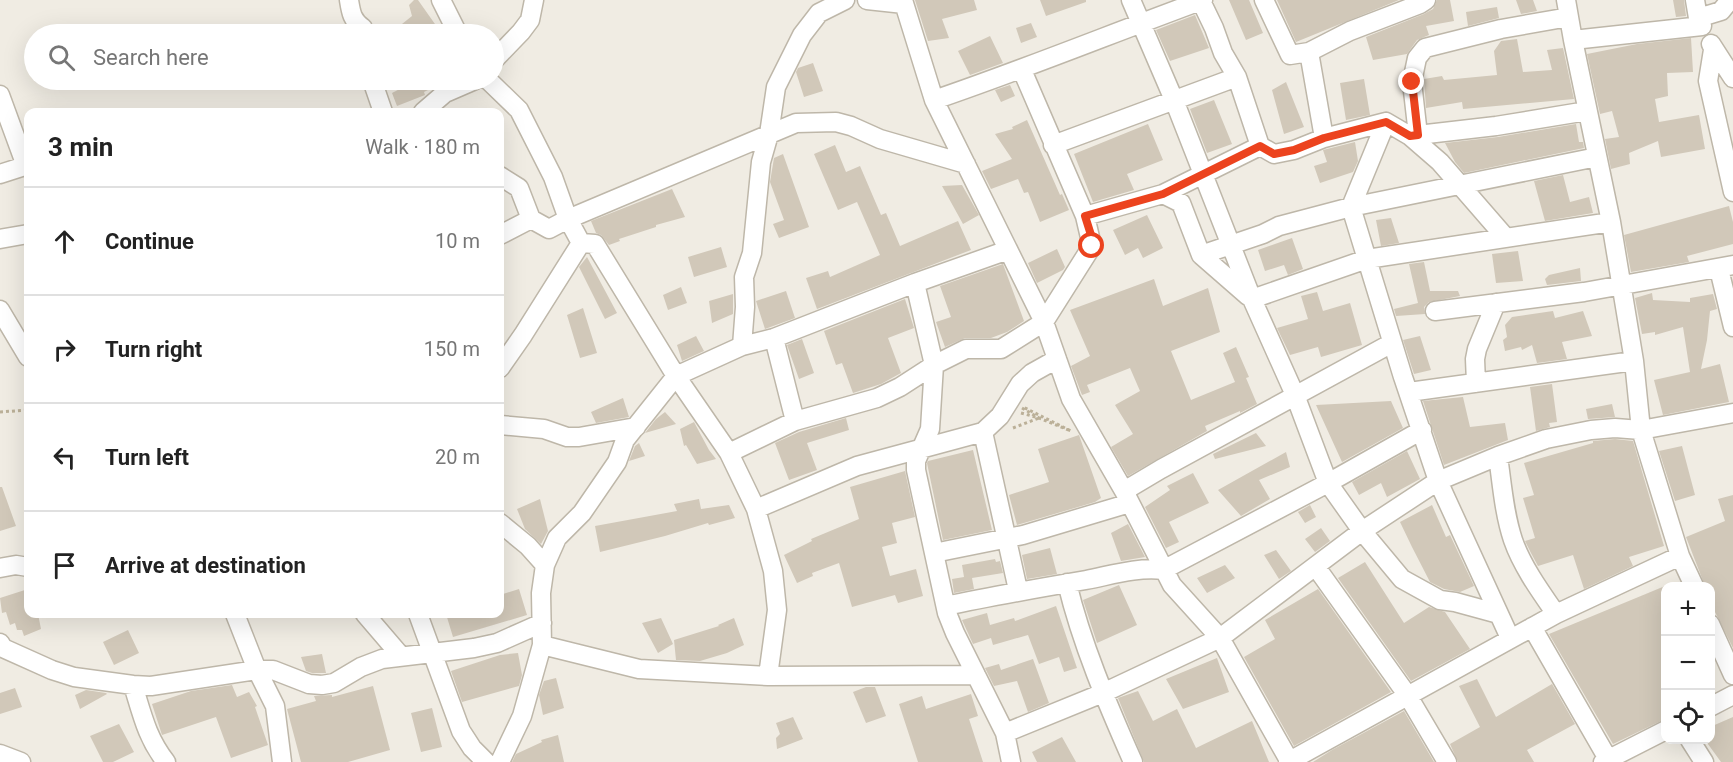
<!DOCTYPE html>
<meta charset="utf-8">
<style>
:root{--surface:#fff;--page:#f6f6f6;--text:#222;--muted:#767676;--line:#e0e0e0}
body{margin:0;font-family:Roboto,sans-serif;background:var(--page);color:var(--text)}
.controls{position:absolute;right:18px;bottom:18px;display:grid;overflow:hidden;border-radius:12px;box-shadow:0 6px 24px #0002}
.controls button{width:54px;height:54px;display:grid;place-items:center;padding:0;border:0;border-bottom:2px solid var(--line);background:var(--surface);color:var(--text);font:30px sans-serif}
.stop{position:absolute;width:18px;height:18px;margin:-14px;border:4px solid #ec431e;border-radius:50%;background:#fff}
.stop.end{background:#ec431e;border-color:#fff;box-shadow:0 2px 6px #0008}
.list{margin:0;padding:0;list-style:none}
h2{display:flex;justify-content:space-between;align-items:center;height:78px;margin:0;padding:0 24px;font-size:26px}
h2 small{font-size:20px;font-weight:400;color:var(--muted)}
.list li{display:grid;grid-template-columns:39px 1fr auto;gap:18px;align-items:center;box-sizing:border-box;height:108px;padding:0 24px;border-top:2px solid var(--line)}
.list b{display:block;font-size:22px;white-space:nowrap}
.list em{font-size:20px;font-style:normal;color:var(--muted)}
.icon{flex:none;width:33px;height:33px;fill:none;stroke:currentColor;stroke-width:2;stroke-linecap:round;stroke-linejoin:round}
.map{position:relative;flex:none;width:1733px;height:762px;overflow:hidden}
.search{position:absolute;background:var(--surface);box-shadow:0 6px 24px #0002;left:24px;top:24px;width:480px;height:66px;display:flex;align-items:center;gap:15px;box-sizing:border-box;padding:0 21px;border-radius:33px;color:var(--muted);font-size:22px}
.panel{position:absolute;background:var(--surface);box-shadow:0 6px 24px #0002;left:24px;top:108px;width:480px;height:510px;border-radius:12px}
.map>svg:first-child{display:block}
.building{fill:#d1c8b9}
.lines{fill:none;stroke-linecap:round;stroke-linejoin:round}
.minor-casing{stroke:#beb7a9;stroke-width:21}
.path{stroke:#bbb098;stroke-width:3;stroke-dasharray:3 3;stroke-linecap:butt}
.minor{stroke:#fff;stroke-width:18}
.route{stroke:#ec431e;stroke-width:8}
</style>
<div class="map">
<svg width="1733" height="762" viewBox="0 0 1733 762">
<rect width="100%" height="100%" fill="#f0ece3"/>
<path class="building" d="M414,0H418L442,34H407L402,24L412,16L409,5Z
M915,0H974L977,10L942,19L949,38L928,41Z
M1040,0H1086V2L1046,16Z
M1229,0H1249L1263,33L1246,40Z
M1277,0H1399L1296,42Z
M1437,0H1450L1454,21L1426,26L1429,35L1417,40L1407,54L1373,60L1366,37L1424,14L1433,9Z
M1516,0H1533L1537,11L1521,14Z
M1673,0H1684L1686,16L1676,17Z
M1497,7L1499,18L1468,26L1466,12Z
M1195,15L1209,48L1170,61L1156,30Z
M1031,23L1037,37L1021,43L1016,28Z
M990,36L1003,63L970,75L958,51Z
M1691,38L1693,72L1667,73L1668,96L1655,99L1659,122L1699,115L1705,149L1661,157L1658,141L1629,153L1630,164L1611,169L1605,139L1619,137L1612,111L1600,114L1587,54L1637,44Z
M1517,39L1523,72L1552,70L1547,50L1563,48L1574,99L1463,109L1462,102L1426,108L1424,79L1442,76L1444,80L1497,75L1494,51L1501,41Z
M813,63L823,91L804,97L796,72L798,68Z
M1364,79L1370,115L1346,120L1340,83Z
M417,80H448L424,92L425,95L397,106L392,93Z
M1286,82L1304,127L1284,134L1272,90Z
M1010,85L1015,96L1001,102L995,90Z
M1214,100L1232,144L1207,153L1190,109Z
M1027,120L1060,195L1062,194L1069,210L1040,222L1028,192L1024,193L1018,179L991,189L982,171L1012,159L995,134L1013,129L1012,127Z
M1148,124L1163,160L1127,174L1134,190L1093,202L1074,154Z
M1576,124L1579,142H1583L1584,148L1464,173L1455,162L1445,143L1498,137Z
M1355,142L1358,161L1353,172L1320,183L1314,166L1327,162L1323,150Z
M835,145L846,172L860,166L881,215L886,213L900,246L958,221L971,250L817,309L806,278L828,271L830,277L880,255L857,202L838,210L814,154Z
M783,154L809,227L779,238L773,224L784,220L770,182L774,158Z
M1563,175L1570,202L1589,197L1593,213L1545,221L1534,181Z
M962,185L979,215L963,224L942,186Z
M672,189L685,217L656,225V227L619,239L620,241L609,245L601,235L596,233L591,221Z
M1729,206L1733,222V244L1687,256L1689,262L1631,272L1624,235Z
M1147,215L1163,248L1143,258L1138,248L1125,255L1113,230Z
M1391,218L1399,243L1381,246L1376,220Z
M1292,238L1303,269L1288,275L1284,265L1265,271L1258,250Z
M721,247L727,267L694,277L688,257Z
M1057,249L1065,267L1063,270L1037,283L1028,263Z
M1518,251L1523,281L1496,283L1492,254Z
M587,257L617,313L605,319L579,267Z
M1424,262L1430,291H1458L1460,296L1429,302L1424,307L1425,314L1396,316L1394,309L1418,303L1409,264Z
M1003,264L1024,321L1007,332L991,338H965L945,347L936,322L951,317L940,286Z
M1580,268L1581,281L1547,285L1545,279L1549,275Z
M1154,279L1163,306L1208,288L1220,332L1171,351L1191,400L1235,382L1223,353L1236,347L1249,377L1246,378L1257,404L1240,413V411L1205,426L1207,431L1128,476L1111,447L1133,434L1115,405L1140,391L1130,368L1087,385L1090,392L1082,395L1071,366L1090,356L1070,310Z
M681,287L687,303L668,310L663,295Z
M786,291L795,318L765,329L756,301Z
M1317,292L1323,311L1350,303L1362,345L1321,357L1318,347L1290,355L1277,328L1308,319L1301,296Z
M1652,293L1653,300L1690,302V298L1713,294L1717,309L1710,311L1707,340L1701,369L1720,364L1729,402L1663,415L1654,380L1690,372L1683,327L1655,335V332L1642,334L1635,298Z
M733,294V314L712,323L709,301Z
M905,299L914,328L888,338L901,373L881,384L853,393L842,363L836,365L824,331Z
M583,308L597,353L580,358L567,315Z
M1553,311L1555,318L1583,311L1592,336L1562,342L1567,359L1537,363L1532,345L1522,350L1521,347L1505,351L1503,340L1507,337L1505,325L1512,317Z
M696,336L704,351L682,361L677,345Z
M1420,336L1431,370L1414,374L1403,340Z
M802,339L814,373L799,379L787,345Z
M1552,384L1557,422L1549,423L1550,427L1536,431L1530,387Z
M1463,397L1470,427L1505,423L1508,440L1444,465L1423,401Z
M623,398L629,417L596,423L591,412Z
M1391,401L1403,428L1342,462L1316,405Z
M1612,404L1615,417L1588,419L1586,409Z
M665,412L676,424L645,433L656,419Z
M846,418L849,430L807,443L817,470L789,480L775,443L799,432Z
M694,422L709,450L716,459L697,464L686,445L684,446L680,429Z
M1256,433L1266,446L1215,459L1213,454Z
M1079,435L1101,498L1095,502L1017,525L1009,495L1049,482L1038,449Z
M1615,439L1633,441L1664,546L1629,557L1633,566L1584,589L1573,555L1538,566L1531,553L1525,541L1535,538L1523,498L1534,495L1524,463L1593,443V441Z
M639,443L645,456L629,461L635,446Z
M1682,446L1695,495L1675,501L1659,451Z
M973,450L992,530L943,540L927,463L928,461Z
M1407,451L1420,479L1387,497L1381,483L1359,495L1352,482Z
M1286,452L1290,467L1259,480L1270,499L1241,516L1218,490Z
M905,471L915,517L892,523L897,543L882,547L890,576L916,569L923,596L898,603L895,595L852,607L839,563L812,573L813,576L797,583L784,555L812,541L811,539L859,519L850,487Z
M1193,473L1209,503L1169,522L1179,542L1166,548L1145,507L1170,490L1167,486Z
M0,487H2L16,526L0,531Z
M1733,495V648L1710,602V586H1705L1686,537L1725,521L1718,499Z
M540,499L548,531L541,544L525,529L517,509Z
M699,499L701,509L729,505L735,518L709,525L708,523L665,536L600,552L595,526L677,511L674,504Z
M1310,505L1316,517L1305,523L1298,512Z
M1432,505L1446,537L1450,535L1474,586L1460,592L1444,589L1430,582L1412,547L1400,522Z
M1128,524L1145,557L1121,561L1111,533Z
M1321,528L1330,541L1315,552L1305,539Z
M1050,548L1057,574L1027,579L1022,555Z
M1276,550L1291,571L1279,579L1264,555Z
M995,559L996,562L1000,561L1003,573L972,578L974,589L954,593L952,579L964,577L962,565Z
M1365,562L1404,623L1429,607L1445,612L1470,649L1411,681L1338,578Z
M1225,565L1235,578L1207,593L1197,578Z
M1119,585L1137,625L1097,643L1083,600Z
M1665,586V719L1613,744L1549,634Z
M28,589V614H38L41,629L24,636L22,630H17L15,623L10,625L6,612L2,613L0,598Z
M519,589L527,615L453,637L446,614H500V595Z
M1318,589L1391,692L1294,746L1244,657L1275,639L1265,620Z
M1056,606L1077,668L1064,672L1059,657L1039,664L1028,635L993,645L991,638L973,644L962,620L987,613L990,625L1014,618L1015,621Z
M661,618L673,644L658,653L642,623Z
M734,618L744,645L727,653L700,661L676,660L674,640L719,626L718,625Z
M128,630L139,653L114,665L103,642Z
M518,653L522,675L519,686L462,702L451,671L500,655Z
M322,654L326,673H312L306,671L301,657Z
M1217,658L1229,692L1183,709L1166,679Z
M1033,659L1049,703L1028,712L1017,681L994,686L985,668L999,664L1001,670Z
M556,678L564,708L543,715L539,695L544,681Z
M1477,679L1496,717L1552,684L1575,724L1527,750L1534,762H1458L1450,744L1480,727L1459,686Z
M232,685L237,697L249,692L257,706L255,707L268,745L231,758L216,717L162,735L152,704L191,691Z
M373,686L390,750L348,762H301L287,709L316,701L314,696L332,695V697Z
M866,687H875L886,716L866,723L853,692Z
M15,688L22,707L0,714V693Z
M86,690L106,693L107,694L80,709L75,695Z
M1138,691L1153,721L1177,709L1196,748L1252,721L1269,762H1144L1118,698Z
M971,694L978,716L969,719L983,762H918L899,704L922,696L926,709Z
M432,708L442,747L421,752L411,713Z
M1404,711L1434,762H1313L1332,750Z
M793,717L803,739L777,749L776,738L780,734L776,723Z
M1733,717V762H1721L1705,740H1710V727Z
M119,724L134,752L113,762H103L90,736Z
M558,735L564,762H512L516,754L542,742L541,740Z
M1062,737L1076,762H1037L1032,752Z"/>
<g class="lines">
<g class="minor-casing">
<path id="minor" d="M349,0C351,13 352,20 363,28L364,34
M441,0L458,34
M867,0L904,4
M903,0L934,100L1044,322L1071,399L1124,491L1172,585L1220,638L1290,762
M1131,0L1174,100L1252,299L1295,395L1328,483L1362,531L1402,579L1440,600L1455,602L1499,614
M1264,0L1290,55L1309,52L1324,138L1386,122L1351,207L1403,377L1438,481L1510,638
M1566,0L1573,40L1611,222L1634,361L1641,430L1680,556L1694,586
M1201,1L1214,28L1223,53L1237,77L1260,146
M1698,18L1721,11L1730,0
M1573,40L1702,26L1698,18L1695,0
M1711,44L1733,78
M1713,50L1708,81L1733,192
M1309,52L1350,31L1420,4L1426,0
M494,60L521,32L530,20L534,0
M372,80L383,112
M488,80L519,110L553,177L568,219L796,123L836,122L851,126L880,139L966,164
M0,95L26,166
M934,100C1025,69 1113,33 1203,0
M423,112L445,93L475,80
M1386,122L1410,136L1418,135L1496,126L1587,111
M1418,135L1412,82L1417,58L1425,48L1501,29L1569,17
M1410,136L1440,162L1506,238
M1053,145L1237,77
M0,174L28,165
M500,176L519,188L531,219L549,229L568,219L581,243L595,244L676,376L729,453L756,509L773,571L777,610L768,676
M1163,194L1181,203L1201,255L1248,296
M1085,216L1163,194L1260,146L1274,154L1294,150L1324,138
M500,235L531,219
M0,239L28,234
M1008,250L915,283L934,365L930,429L916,461V470L947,613L955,633L1005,733L1011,762
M1201,255L1263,234L1279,226L1351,207L1597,157
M1719,269L1733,327
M1252,299L1367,259L1611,222
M0,310L28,357
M1435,311L1584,292L1733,265
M774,338L795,421
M742,346L774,338L915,283
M500,368L523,335L581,243
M1476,383L1475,359L1477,349L1496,303
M1409,392L1634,361
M500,425L544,429L567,437H579L636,427
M983,432L1018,590
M729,453L795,421L877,398L900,387L934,365L966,349H1001L1044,322L1092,246L1085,216L1022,70
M1498,456C1502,484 1504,513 1513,540C1522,566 1540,591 1556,614
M1124,491L1161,469L1392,343
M756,509L857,466L983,432L1000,416L1020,384L1032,373L1057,359
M500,523L528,546L545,565
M934,553L1023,535L1130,503
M1316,567L1408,696L1447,762
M0,568L16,565L28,567
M1067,583C1082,645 1107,703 1133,762
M946,606C992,596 1039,588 1086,580C1112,575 1137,567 1163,570L1328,483L1422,430
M235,614L257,670L275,706L282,762
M365,614L401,656
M418,614L461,731L472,748L486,762
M1710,624L1733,675
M1532,627L1608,759
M0,643L3,648L52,670L74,677L133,685L151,686L257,670H273L309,684L322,685L334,683L361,667L382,659L474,648L497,643L542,623
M542,645L639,669L768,676L976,675
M133,685C142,714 147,738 166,762
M1710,707L1733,695
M1005,733L1103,693L1220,638L1362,531L1438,481L1498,456L1546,439L1591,430L1615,428L1641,430L1733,413
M1690,740L1704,762
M0,754L21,762
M500,762L522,716L542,645L541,593L545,565L557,538L582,513L617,462L625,440L676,376L742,346L745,307L744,277L752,253L761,162L769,134L776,87L802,35L819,13L845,0
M1288,762L1556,614L1680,556
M1603,762L1666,730"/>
</g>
<path class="path" d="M1022,408L1039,418
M0,412L28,410
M1021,413L1039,418L1071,431L1023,407
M1013,428L1039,418"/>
<use href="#minor" class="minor"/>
</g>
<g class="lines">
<path class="route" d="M1092,246L1091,235L1085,216L1163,194L1260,146L1274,154L1294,150L1324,138L1386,122L1410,136L1418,135L1412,82"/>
</g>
</svg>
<div class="controls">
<button>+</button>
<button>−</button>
<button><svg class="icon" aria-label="locate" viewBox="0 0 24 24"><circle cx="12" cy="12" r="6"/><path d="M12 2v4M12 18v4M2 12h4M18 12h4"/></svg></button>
</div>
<div class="stop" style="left:1092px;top:246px"></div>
<div class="stop end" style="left:1412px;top:82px"></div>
<div class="search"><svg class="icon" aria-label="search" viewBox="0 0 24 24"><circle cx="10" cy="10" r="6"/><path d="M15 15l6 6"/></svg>Search here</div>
<section class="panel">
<h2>3 min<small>Walk · 180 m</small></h2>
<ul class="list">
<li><svg class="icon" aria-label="ahead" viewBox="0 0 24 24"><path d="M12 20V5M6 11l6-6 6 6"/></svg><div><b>Continue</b></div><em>10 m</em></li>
<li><svg class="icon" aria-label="right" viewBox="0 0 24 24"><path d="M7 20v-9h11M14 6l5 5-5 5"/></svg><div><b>Turn right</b></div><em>150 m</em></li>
<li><svg class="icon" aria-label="left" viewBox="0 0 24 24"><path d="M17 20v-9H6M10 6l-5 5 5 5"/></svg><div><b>Turn left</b></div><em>20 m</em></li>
<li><svg class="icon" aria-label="arrive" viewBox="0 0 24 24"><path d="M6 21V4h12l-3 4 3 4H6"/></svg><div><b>Arrive at destination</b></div></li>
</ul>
</section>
</div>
